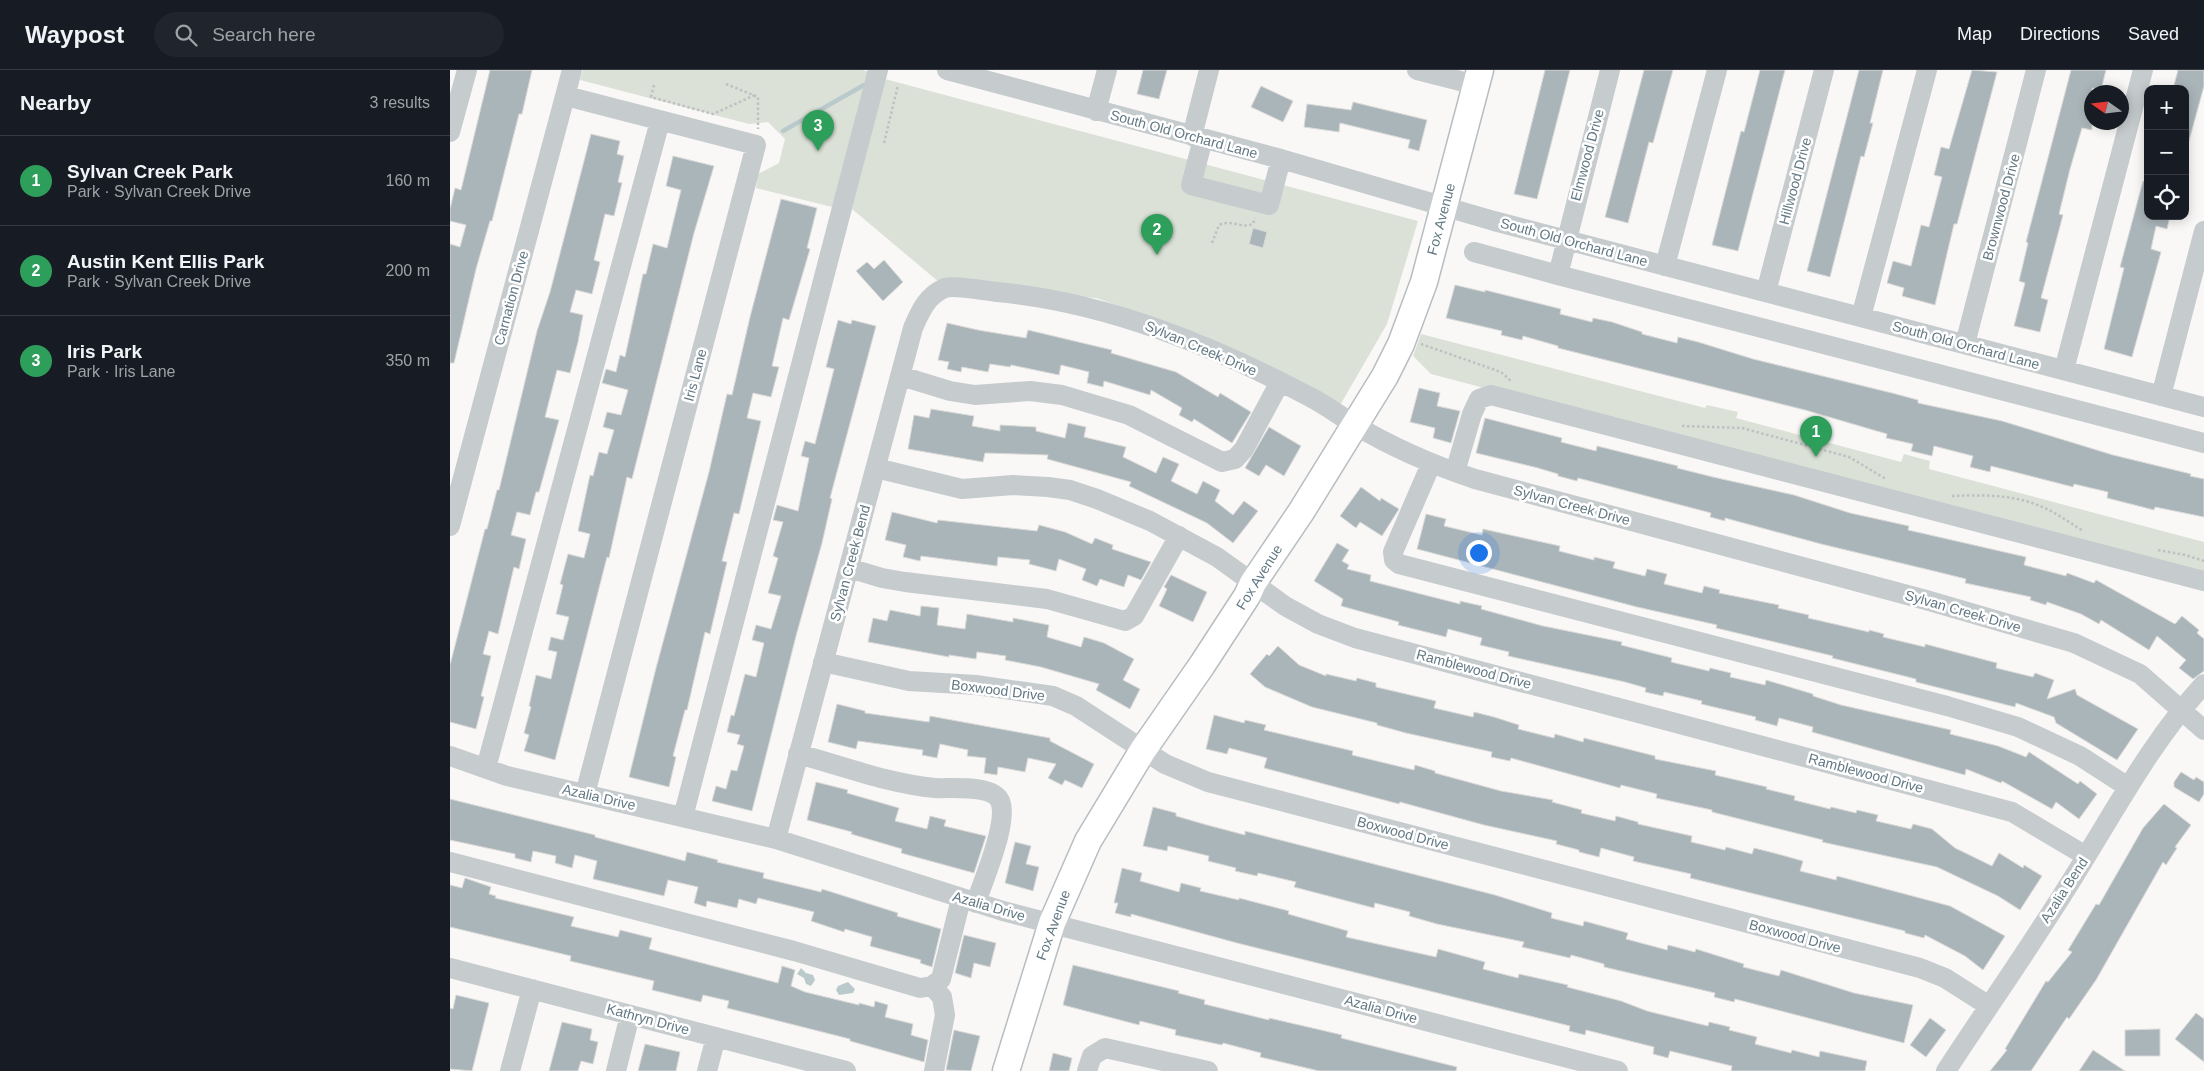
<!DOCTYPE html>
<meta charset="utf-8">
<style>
:root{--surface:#171b24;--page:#20242c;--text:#f1f3f6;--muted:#9ea1a6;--line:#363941;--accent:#ea580c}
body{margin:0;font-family:Helvetica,sans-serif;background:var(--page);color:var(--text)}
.controls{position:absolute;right:15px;top:15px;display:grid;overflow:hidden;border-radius:10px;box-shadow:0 2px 12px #0003}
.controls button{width:45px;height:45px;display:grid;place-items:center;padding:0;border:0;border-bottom:1px solid var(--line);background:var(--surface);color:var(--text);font:25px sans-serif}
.compass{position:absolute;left:1634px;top:15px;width:45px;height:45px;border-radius:50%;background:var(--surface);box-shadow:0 2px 12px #0003;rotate:284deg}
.you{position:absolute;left:1028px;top:482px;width:18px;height:18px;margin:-12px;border:4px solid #fff;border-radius:50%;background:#1a73e8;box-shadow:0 0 0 8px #1a73e833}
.badge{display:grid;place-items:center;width:32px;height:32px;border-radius:50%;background:var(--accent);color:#fff;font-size:16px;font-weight:700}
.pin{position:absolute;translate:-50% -41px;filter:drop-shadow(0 1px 2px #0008)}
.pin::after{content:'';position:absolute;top:26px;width:18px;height:15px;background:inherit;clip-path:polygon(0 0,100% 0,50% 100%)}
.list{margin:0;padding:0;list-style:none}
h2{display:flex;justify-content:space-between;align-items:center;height:65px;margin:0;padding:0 20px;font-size:21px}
h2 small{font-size:16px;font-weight:400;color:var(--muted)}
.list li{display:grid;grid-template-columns:32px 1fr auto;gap:15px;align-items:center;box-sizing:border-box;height:90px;padding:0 20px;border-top:1px solid var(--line)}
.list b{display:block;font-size:19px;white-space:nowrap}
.list p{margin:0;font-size:16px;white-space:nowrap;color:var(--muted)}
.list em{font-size:16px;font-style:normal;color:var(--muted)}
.icon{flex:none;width:28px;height:28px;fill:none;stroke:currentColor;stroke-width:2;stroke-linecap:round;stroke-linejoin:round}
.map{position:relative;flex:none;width:1754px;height:1001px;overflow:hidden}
header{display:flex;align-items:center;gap:30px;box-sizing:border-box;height:70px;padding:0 25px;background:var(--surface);border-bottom:1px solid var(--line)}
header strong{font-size:24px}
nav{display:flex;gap:28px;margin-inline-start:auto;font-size:18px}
.search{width:350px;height:45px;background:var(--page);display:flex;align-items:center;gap:12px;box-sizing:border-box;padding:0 18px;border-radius:28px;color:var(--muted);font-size:19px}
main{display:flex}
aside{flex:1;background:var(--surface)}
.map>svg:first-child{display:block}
.green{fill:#dbe1d7}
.water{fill:#bacacc}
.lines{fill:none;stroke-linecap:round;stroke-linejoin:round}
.stream{stroke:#bacacc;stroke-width:4.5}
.building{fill:#aab5ba;stroke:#dbdad8}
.major-casing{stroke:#b7bdc0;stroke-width:29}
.path{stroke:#bdc1c3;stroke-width:2.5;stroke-dasharray:2.5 2.5;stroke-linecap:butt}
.minor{stroke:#c6cbce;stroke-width:20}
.major{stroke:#fff;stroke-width:26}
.labels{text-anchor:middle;stroke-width:5;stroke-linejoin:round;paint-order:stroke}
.street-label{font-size:14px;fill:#627883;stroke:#fff}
</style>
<header>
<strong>Waypost</strong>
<div class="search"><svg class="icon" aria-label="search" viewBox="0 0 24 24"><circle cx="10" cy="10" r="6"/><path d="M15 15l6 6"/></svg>Search here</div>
<nav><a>Map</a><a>Directions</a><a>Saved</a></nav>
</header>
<main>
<aside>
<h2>Nearby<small>3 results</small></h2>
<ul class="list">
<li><span class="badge" style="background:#2e9e5b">1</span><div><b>Sylvan Creek Park</b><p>Park · Sylvan Creek Drive</p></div><em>160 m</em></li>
<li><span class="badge" style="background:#2e9e5b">2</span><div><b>Austin Kent Ellis Park</b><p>Park · Sylvan Creek Drive</p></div><em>200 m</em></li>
<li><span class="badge" style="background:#2e9e5b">3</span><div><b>Iris Park</b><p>Park · Iris Lane</p></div><em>350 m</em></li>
</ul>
</aside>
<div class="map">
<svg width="1754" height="1001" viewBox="0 0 1754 1001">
<rect width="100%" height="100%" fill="#f9f8f6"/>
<path class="green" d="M133,0H412L425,3L390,139L306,118L308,104L329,93L335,69L318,52L299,54L130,10Z
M435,9L968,151L937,254L889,337L752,265L646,228L496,218L402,139Z
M971,264L1255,338L1257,335L1288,342L1286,348L1451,392L1454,384L1480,391L1479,399L1754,472V507L981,304L963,286Z"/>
<path class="water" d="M351,898L356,903L363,905L365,910L361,916L356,914L354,908L347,904Z
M398,912L405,919L403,923L389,925L386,920L388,916Z"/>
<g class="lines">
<path class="stream" d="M333,61L414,15"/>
</g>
<path class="building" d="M40,0H82L72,44H69L42,151H40L26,199L4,293H0V174L10,177L16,155L0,151V139L5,118L11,120Z
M693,0H717L709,29L687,24Z
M1095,0H1120L1087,129L1064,124Z
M1194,0H1223L1203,73L1199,72L1178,153L1155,147Z
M1310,0H1335L1288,181L1262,175L1291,61L1294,62Z
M1409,0H1433L1420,53H1423L1414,87L1411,86L1380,207L1357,201Z
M1522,0L1547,2L1507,154H1504L1485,235L1452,226L1454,218L1437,213L1443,191L1461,196L1471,155L1479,157L1492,107L1484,105L1491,77L1499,79Z
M1621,0H1656L1651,20L1642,18V60L1632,58L1620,99L1609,144L1613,145L1591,228L1598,230L1590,262L1564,256L1575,213L1569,211L1578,173L1576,172Z
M1728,0H1754V16L1739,71L1735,70V19H1723Z
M811,16L843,31L833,52L801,37Z
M903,32L977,50L969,81L958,78L960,70L890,53L889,62L854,57L857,34L901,40Z
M141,64L170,71L167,84L174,86L168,112L172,113L164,146L155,144L144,190L150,192L142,224L126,220L120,242L133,245L128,272L120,303L107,300L95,347L109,350L89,422H86L80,445L67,442L61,465L76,469L69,499L64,497L48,564L39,561L33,584L41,586L31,626L34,627L26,659L0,652V595L35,459H37L47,420H49L87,261L100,222Z
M223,86L264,96L244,163L182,409L177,407L159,488L157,487L105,690L74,681L79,665L74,663L81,637L79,636L86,605L101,609L107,582L98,580L101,567L113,570L119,547L106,544L113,515L110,514L118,484L134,488L140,464L128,461L140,405L143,406L149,382L157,384L164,360L153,357L157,342L171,345L178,320L152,313L156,299L166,302L170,285L175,287L193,204H196L203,174L217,178L231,120L216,116Z
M1693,111L1698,112V146H1720L1717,159L1706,156L1701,179L1711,182L1682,287L1654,279L1674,198L1670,197Z
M331,129L367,138L357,178L360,179L339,250L333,248L322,296L329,297L321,327L303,323L297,348L311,351L289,444L284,443L272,491L277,492L260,564L255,562L237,640H235L223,686L226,687L219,717L179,707L206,598L259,402L277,324L282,325L300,247Z
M803,158L817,162L813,178L799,174Z
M434,190L453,212L433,231L406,201L417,192L424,199Z
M1005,215L1035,222V220L1111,239L1110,244L1142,252L1143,248L1162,252L1192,262V264L1227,273L1228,267L1248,272L1303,289L1442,323L1468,330V333L1552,351L1663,385L1741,404L1740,406L1754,409V447L1705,437L1704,440L1657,428L1658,422L1624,414L1623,417L1541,396L1540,402L1520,397L1523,386L1484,376L1482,386L1461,381L1463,374L1436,368L1437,364L1355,340L1108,278V276L1073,266L1072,270L1051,265L1052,261L996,248Z
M388,250L401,254L402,250L426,256L380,428L382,429L372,473L346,566L302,741L262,731L266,716L276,719L281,700L287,701L294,676L287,674L290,665L277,662L281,645L284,646L295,604L306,607L314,573L302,570L306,555L321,559L331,526L318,523L328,488L323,486L333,452L323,450L327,435L348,441L359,388L351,386L355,371L365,374L384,299L376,297Z
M497,253L528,260L576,268L578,260L662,280L661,283L726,302L768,327L770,323L801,342L782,373L744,349L742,352L729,345L732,338L701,320L700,325L654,311L653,317L637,313L639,302L611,295L609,305L561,295L560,297L540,294L538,302L512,297L511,302L497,299L499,292L488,290Z
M969,318L990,323L987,336L1010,341L1001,373L983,368L985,358L960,352Z
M481,339L524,346L522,356L550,361V355L586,357V361L615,368L618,353L636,357L634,367L676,377L673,387L706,403L713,387L729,394L721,411L747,424L753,411L770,420L765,431L783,445L794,431L808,441L783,473L757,453L679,416L681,412L597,389L598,385L535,383L533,392L458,379L464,345L479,348Z
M1035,348L1112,368L1111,372L1146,381L1147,376L1228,396L1227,398L1263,407L1344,425L1400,443L1459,456L1458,460L1576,487L1574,495L1616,506L1617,503L1644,513L1646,510L1725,554L1732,546L1749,560L1747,563L1754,569V601L1743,609L1729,598L1736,590L1707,566L1699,580L1651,550L1649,554L1631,544L1597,532L1596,535L1580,530L1581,527L1515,513L1516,509L1488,502L1371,474L1275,448V451L1260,447L1261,443L1128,408L1127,411L1108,406V404L1088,398L1026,383Z
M819,357L851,376L834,406L816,395L809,406L795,398Z
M911,417L930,431L931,428L949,439L932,466L910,452L906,458L890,446Z
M442,442L487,453L488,450L587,461L589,455L615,462L642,474L645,468L663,475L662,479L701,492L691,510L678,505L674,517L650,509L647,516L632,510L636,499L609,489L606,501L579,494L580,490L548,487L547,496L471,486L470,491L453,487L456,475L435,470Z
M976,444L996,449L994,456L1032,465L1033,459L1060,465L1110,476L1109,481L1144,490V487L1165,492L1163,498L1195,506L1197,499L1217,504L1214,514L1252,523L1254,516L1270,520L1269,523L1329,535L1328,538L1359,545L1358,548L1419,562V560L1434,564L1433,567L1475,577V574L1547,593L1546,598L1583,607L1585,603L1604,610L1597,629L1625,619L1627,625L1688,659L1667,690L1606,653L1604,647L1566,633L1565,637L1466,612V609L1382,588L1383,586L1266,558L1267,555L1187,537L967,479Z
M887,473L899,480L892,491L899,495L897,499L921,505L920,511L1010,534V531L1032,536L1031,539L1093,556L1172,572L1171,575L1222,588L1221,592L1259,601L1260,598L1281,603L1280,607L1315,615L1316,610L1363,624V626L1391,635L1501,660L1500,664L1548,676L1576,687L1579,682L1628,714L1630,711L1647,724L1629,749L1606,732L1602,739L1552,711L1551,713L1516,699L1515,705L1362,662L1363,657L1329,648L1327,656L1305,650L1306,647L1251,634L1252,631L1214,622L1213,626L1195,622L1196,618L1175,612L1058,586L1059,582L1030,575L1032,568L998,559L996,567L948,555L949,552L891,536L893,529L864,511Z
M721,505L757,522L743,552L709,536L717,519L714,517Z
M471,536L489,538L487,555L515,559L517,544L563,552V548L599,555L597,567L631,577L634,567L654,573L684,589L673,610L690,619L680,639L646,620L649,614L591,597L555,590L556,586L527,582L526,589L499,585V587L418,572L423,548L437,551L440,540L470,546Z
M828,576L849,595L876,606V604L906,611L907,608L926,613V617L986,631L984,638L1023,647L1024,642L1044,647L1069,655L1068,659L1104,668L1105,664L1133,672L1134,668L1205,686V689L1266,701L1265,705L1317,717L1316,719L1345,726L1344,730L1380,739L1381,737L1406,743L1407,740L1428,745L1426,751L1461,759L1463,754L1482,759L1505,778L1542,796L1549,783L1573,798L1574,795L1592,806L1570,840L1548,826L1487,797L1372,772L1373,770L1262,742V740L1206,728L1207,724L1171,715L1170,718L1061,688L1060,691L1041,687L1042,682L956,663L927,655V653L862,637L815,617L800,604L817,584L819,586Z
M387,634L415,641V643L479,652L480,646L600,668V671L644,694L632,718L615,710L612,715L598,708L606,694L578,688L575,702L548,697L547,705L534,703L536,688L517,686L518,680L490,674L487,688L472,685L473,680L408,671L406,679L378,672Z
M764,645L794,653L795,650L816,655L814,660L903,681L902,685L964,700L965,695L985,701V703L1051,721L1103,730L1102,732L1132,740L1131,743L1165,751L1166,746L1188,752V754L1242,766L1241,772L1275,780L1276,777L1302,784L1304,778L1324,783L1353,791L1350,801L1386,810L1387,806L1500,836L1555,866L1533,900L1515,886L1475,865L1474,868L1455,863V861L1240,808L1241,804L1183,791L1184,787L1151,778L1149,787L1129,782V780L1106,774L1107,771L1034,755L950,732L949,734L814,698L817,688L779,678L777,684L756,679Z
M1731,702L1744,710L1746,707L1754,712V724L1749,732L1724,717V712Z
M366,712L398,720L397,723L449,738L445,751L477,759L480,746L496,750L494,756L536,766L524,803L451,783L452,779L401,764L402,762L357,750Z
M0,729L145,765V767L235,791L237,782L268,790L267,792L314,803L313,808L371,822L372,819L448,843L447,846L491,859L482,897L470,893L471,890L420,876L422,867L395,859L394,862L361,851L364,842L308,828L306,834L289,829L287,838L257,831L256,837L244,833L248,817L218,810L214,826L143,809L147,791L125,785L122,798L105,793L106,786L83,781L81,792L65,788V784L0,770Z
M1714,734L1741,755L1725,777L1727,778L1716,795L1713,792L1646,910L1619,949L1617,947L1581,1001H1540L1557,980L1555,979L1596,911L1598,912L1622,882L1618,880L1646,834L1649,835L1693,758Z
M703,737L726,743V746L757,755L795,765V761L1045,825L1102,843L1101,848L1133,856L1134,851L1178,863L1176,869L1217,880L1218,875L1245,882L1246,879L1294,894L1293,897L1329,906L1331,900L1404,923L1463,935L1454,973L1285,929L1284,932L1264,927L1265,923L1154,897V894L1121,885L1120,888L1072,877L1074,872L987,854L959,846L960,842L925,833L924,838L844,817L846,812L808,803L807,806L785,801L786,798L758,791L759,786L718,776L717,781L693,776Z
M565,772L581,776L576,794L589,797L583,821L555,813Z
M672,798L692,803L690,811L729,822L731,813L751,818L750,821L789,830V828L839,841L838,844L898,861L896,867L986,887L988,879L1035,892L1033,899L1068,908L1069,904L1118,915L1117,917L1171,931L1197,941L1258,956L1259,952L1280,957L1279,960L1307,967L1305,974L1341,983L1342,980L1369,987L1370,981L1417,991L1415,1001H1281L1282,996L1220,981L1218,988L1203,984L1204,977L1136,960L1135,965L1119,961L1120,956L787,873L681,844V847L665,843L668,833H664Z
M15,808L41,817L39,824L46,826L45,828L124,847L121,856L168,867L170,860L202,868L199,879L328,913L332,896L345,900L341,916L355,922L409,935V933L424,937L425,931L438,935L435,947L463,954L461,965L478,970L474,992L400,971V969L277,938L279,931L253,925L251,932L202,920L204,911L120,891L121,886L0,857V815L12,818Z
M514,865L546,873L540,897L524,893L521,908L505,903Z
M623,895L729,921L728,923L755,930L754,934L819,950V948L871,960L892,965L891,968L1007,997L1006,1001H869L810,987L811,983L773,973L772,975L725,965L726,960L690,951L689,955L613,935Z
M6,925L39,933L22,1001L0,999V938L3,939Z
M1746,943L1754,949V992L1725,969Z
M1480,948L1496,960L1476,987L1460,975Z
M112,952L142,959L140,970L148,972L143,994L131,991L128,1001H99Z
M1710,959V986H1675V960Z
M504,960L530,966L521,1001L496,1000Z
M195,974L230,982L226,1001H188Z
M1643,980L1675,1001H1629Z
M603,983L622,988L619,1001H599Z"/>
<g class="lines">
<g class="major-casing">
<path id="major" d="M556,1001L602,853L638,771L693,680L752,595L797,526L803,513L851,442L935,306L951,274L974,212L1030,0"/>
</g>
<path class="path" d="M276,14L308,27V59
M204,15L201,27L263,44L305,25
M434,73L448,15
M762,173L769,155C781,149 791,159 803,154L805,148
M971,274L1051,302L1062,312
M1232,356L1292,358L1399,387L1436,409
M1502,426C1531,425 1562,424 1590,436C1605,442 1619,452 1633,461
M1708,480L1735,485L1754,491"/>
<path class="minor" d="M497,0L831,89L1044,151L1754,337
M967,0L1026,15
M1160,0L1108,205L1754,373
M116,26L306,75L135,724
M646,41L657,0
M0,62L17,0
M742,66L759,0
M753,69L741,115L819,135L831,89
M1024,182L1108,205
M1215,196L1267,0
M1316,222L1374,0
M1411,247L1477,0
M1515,274L1586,0
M1614,300L1693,0
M451,306L500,321L525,325L580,321L612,325L679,345L772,392L785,389L794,379L830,312
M1711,326L1754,161
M981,394L943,482L944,490L949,494L1497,636L1568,657L1630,686L1678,717
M426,398L512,419L563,415L598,417L620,420L647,429L700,451L767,487L835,536L868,554L905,568L1562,742L1636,786
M1005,402L1022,344L1029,329L1041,325L1754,511
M0,456L122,0
M399,498L432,508L455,512L597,529L675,551L684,546L729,466
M373,592L459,611L526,615L603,626L626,636L715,694L758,712L1470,898L1495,908L1539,936
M348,684C393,696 439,714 485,718C500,719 542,714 550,731C559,752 533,810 526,833
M0,686L57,706L326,769L553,841L1168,1001
M36,698L210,51
M233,747L428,0
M326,769L463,258C470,242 477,225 495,218C504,215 536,221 547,222C657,232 764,276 860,327C876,335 890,346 905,355C943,378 983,395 1025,409L1476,530L1624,573L1690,604L1754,660
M0,792L344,881L470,918L482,916L491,909L511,829
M0,898L396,1001
M482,916L492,927L495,945L484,1001
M60,1001L82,919
M166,1001L180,945
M257,1001L266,967
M637,1001L642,986L655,978L758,1001
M1496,1001C1543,929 1593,859 1637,785C1673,726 1707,665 1754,614"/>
<use href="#major" class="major"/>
</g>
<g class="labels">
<g class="street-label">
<text transform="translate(734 64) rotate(15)" y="5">South Old Orchard Lane</text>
<text transform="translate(1137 85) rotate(-75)" y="5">Elmwood Drive</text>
<text transform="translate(1345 111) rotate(-75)" y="5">Hillwood Drive</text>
<text transform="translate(1551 137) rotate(-75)" y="5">Brownwood Drive</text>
<text transform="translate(991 149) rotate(-75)" y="5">Fox Avenue</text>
<text transform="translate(1124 172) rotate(15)" y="5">South Old Orchard Lane</text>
<text transform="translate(61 228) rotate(-75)" y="5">Carnation Drive</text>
<text transform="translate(1516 275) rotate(15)" y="5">South Old Orchard Lane</text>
<text transform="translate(751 278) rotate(23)" y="5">Sylvan Creek Drive</text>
<text transform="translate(245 305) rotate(-75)" y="5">Iris Lane</text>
<text transform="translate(1122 435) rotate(15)" y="5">Sylvan Creek Drive</text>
<text transform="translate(400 493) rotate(-75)" y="5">Sylvan Creek Bend</text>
<text transform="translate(809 507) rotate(-58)" y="5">Fox Avenue</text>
<text transform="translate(1513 541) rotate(16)" y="5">Sylvan Creek Drive</text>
<text transform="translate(1024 599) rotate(15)" y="5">Ramblewood Drive</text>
<text transform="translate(548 620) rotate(7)" y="5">Boxwood Drive</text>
<text transform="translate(1416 703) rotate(15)" y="5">Ramblewood Drive</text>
<text transform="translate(149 727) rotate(13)" y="5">Azalia Drive</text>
<text transform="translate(953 763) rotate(15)" y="5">Boxwood Drive</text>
<text transform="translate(1614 820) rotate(-57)" y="5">Azalia Bend</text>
<text transform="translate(539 836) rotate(16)" y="5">Azalia Drive</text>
<text transform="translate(603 855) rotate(-70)" y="5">Fox Avenue</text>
<text transform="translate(1345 866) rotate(15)" y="5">Boxwood Drive</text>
<text transform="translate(931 939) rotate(15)" y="5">Azalia Drive</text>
<text transform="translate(198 949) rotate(15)" y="5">Kathryn Drive</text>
</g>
</g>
</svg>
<div class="controls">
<button>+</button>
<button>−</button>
<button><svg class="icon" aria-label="locate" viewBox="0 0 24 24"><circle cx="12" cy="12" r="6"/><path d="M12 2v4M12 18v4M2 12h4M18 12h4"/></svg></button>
</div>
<svg class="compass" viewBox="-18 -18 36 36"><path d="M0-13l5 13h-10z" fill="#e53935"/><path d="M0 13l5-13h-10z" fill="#9ea1a6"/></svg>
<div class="you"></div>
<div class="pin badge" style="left:1366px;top:387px;background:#2e9e5b">1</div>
<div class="pin badge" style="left:707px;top:185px;background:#2e9e5b">2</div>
<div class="pin badge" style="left:368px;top:81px;background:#2e9e5b">3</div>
</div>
</main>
